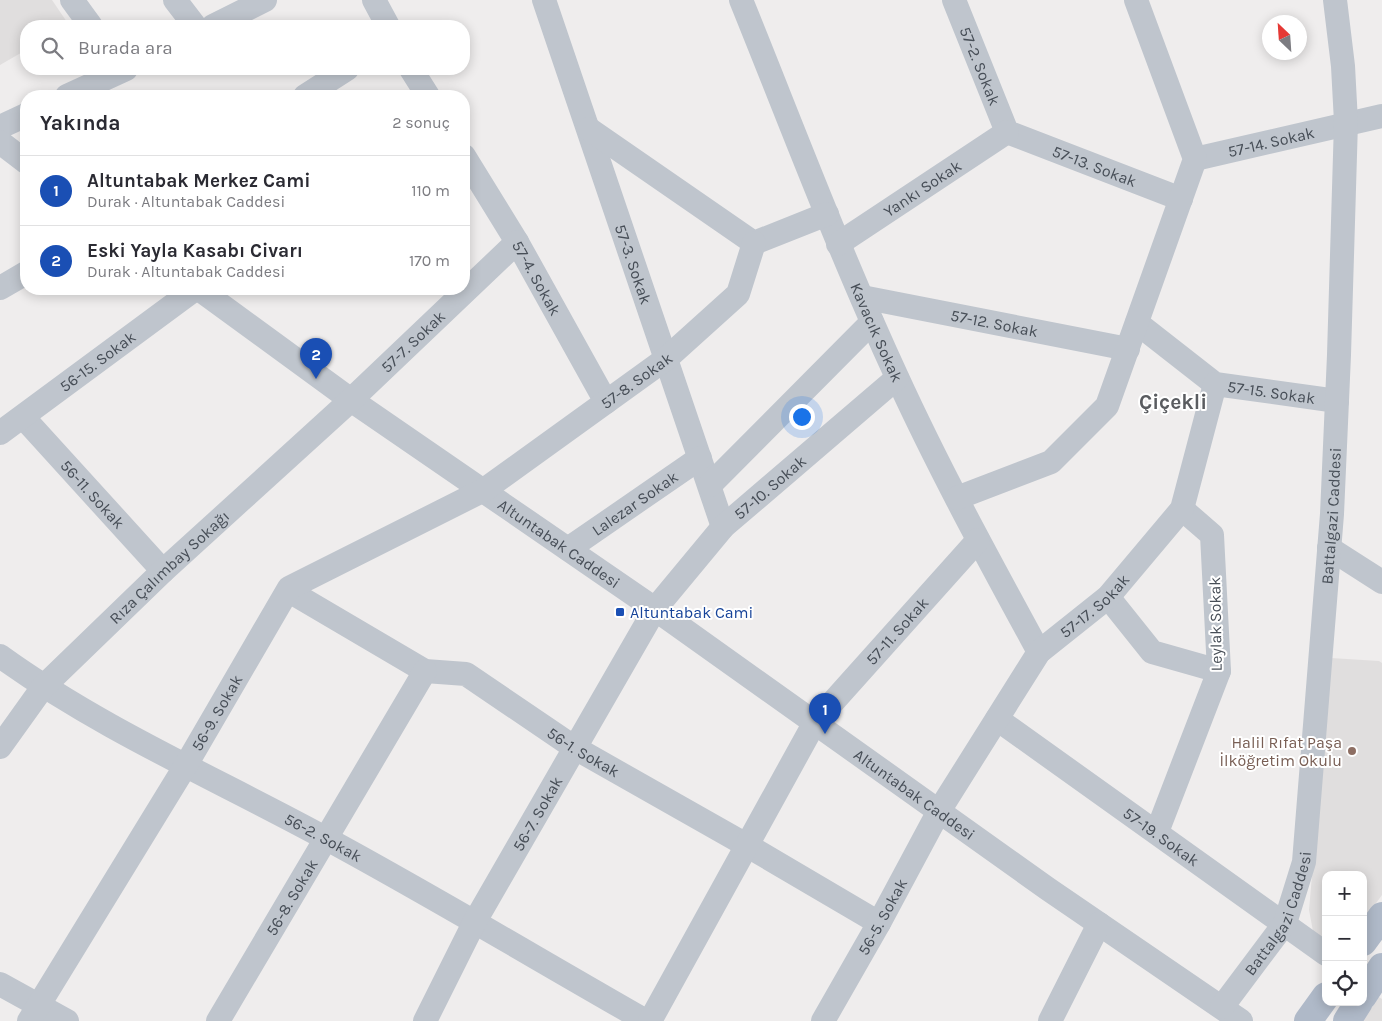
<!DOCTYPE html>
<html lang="tr">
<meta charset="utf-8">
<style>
:root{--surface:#fff;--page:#f2f2f3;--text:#2b2b33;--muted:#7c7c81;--line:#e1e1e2;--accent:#2f5fc6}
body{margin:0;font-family:Karla,sans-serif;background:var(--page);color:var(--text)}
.controls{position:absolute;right:15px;bottom:15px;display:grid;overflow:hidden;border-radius:10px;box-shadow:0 2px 12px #0003}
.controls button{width:45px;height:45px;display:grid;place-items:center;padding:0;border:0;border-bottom:1px solid var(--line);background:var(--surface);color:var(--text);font:25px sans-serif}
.compass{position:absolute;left:1262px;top:15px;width:45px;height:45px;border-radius:50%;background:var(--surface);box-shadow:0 2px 12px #0003;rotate:335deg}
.you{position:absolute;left:801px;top:416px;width:18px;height:18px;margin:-12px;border:4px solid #fff;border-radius:50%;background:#1a73e8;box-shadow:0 0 0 8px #1a73e833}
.badge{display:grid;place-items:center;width:32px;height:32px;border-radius:50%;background:var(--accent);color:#fff;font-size:16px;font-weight:700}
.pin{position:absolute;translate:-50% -41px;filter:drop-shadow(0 1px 2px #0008)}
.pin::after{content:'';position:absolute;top:26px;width:18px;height:15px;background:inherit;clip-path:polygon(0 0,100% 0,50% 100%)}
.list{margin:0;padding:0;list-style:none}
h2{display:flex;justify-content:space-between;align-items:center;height:65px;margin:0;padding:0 20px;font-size:21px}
h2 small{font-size:16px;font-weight:400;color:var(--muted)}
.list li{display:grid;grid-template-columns:32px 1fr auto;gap:15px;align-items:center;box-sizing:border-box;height:70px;padding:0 20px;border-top:1px solid var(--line)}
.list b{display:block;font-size:19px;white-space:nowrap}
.list p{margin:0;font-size:16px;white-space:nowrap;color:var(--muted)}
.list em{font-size:16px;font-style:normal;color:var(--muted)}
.icon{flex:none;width:28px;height:28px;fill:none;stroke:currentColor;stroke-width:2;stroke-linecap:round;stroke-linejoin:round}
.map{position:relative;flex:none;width:1382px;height:1021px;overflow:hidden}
.search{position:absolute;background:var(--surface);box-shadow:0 2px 12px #0003;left:20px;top:20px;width:450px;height:55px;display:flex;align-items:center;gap:12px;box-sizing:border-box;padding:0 18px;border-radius:20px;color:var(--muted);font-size:19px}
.panel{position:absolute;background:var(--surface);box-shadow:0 2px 12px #0003;left:20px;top:90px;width:450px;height:205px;border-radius:20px}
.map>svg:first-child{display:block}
.education{fill:#e0dede}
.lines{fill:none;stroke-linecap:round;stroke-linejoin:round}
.minor{stroke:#bfc5cd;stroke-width:24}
.major{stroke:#afb9c8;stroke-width:28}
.transit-dot{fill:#1a4fb4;stroke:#fff;stroke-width:2}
.education-dot{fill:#8d6e63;stroke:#fff;stroke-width:2}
.labels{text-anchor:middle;stroke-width:4;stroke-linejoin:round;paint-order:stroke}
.street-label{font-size:16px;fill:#474e57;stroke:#fff}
.transit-label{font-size:16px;fill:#164399;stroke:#fff;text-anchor:start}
.education-label{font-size:16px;fill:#785e54;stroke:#fff;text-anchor:end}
.district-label{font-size:21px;font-weight:bold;fill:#5a5c60;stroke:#fff}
</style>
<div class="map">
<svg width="1382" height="1021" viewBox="0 0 1382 1021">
<rect width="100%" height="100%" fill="#efeded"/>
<path class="education" d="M0,0H52L69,25L26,26V50L0,65Z
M1331,658L1379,661L1382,663V895L1363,921V875H1326V944L1313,931L1309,910Z
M1379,997L1382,999V1021H1362Z"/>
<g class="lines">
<g class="minor">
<path d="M72,0L91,26"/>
<path d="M175,0L195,26"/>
<path d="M374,0L388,26"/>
<path id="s1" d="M544,0L723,527"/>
<path id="s2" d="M741,0C792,126 840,254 897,377C940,471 990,562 1039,652"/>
<path id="s3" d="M954,0L1007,132"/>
<path d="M213,26L265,0"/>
<path d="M411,69L428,96"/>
<path d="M67,96L126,69"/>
<path d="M305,96L347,69"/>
<path d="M0,127L26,115"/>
<path d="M589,129L754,243L827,214"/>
<path id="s4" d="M1007,132L1181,199"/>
<path d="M0,142L26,162"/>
<path id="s5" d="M464,156L517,242L606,402"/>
<path id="s6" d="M1195,159L1382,116"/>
<path id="s7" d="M838,244L1007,132"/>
<path d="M0,288L26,273"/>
<path id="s8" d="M199,289L351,400L655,609L1048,889L1241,1021"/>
<path id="s9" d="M862,297L1128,349"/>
<path id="s10" d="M1137,323L1215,384L1337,401"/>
<path id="s11" d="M23,417L163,571"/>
<path id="s12" d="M0,433L195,289"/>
<path d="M710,485L872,322"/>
<path d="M957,498L1051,462L1107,406L1195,159L1136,0"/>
<path d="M1329,548L1382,582"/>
<path id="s13" d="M568,549L700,458"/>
<path id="s14" d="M289,591L425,671L466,674L575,748L748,846L879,923"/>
<path d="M1108,597L1152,652L1219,671"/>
<path id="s15" d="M0,656C101,729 217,779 327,839C434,897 539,960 646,1021"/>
<path id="s16" d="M997,719L1326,954"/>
<path id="s17" d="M0,747L43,687L163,571L351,400L517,242"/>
<path d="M1157,832L1219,671L1212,535L1182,509"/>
<path d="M0,984L67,1021"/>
<path id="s18" d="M1222,1007L1285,923L1304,862L1332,514L1339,355L1346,122L1343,66L1335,0"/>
<path id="s19" d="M29,1021L186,765L289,588L484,490L667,358L738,294L754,243"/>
<path id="s20" d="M218,1021L425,671"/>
<path id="s21" d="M425,1021L474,923L655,609L723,527L897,378"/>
<path id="s22" d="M650,1021L815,722L978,540"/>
<path id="s23" d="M823,1021L879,923L939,811L1039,652L1108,597L1182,509L1215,384"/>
<path d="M1050,1021L1099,924"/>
</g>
<path class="major" d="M1363,942L1382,916
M1363,996L1382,967
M1308,1021L1326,996
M1347,1021L1359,1002"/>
</g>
<rect class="transit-dot" x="615" y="607" width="10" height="10" rx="2.5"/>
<circle class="education-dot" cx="1352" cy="751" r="5"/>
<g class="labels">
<g class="street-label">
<text dy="6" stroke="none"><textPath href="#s3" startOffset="71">57-2. Sokak</textPath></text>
<text dy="6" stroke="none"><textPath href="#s6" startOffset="78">57-14. Sokak</textPath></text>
<text dy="6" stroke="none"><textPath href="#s4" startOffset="94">57-13. Sokak</textPath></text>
<text dy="6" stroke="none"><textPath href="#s7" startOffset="101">Yankı Sokak</textPath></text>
<text dy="6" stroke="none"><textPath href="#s1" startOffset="279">57-3. Sokak</textPath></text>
<text dy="6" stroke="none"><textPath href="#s5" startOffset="142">57-4. Sokak</textPath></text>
<text dy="6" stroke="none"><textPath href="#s9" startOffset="135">57-12. Sokak</textPath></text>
<text dy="6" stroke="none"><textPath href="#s2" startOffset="359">Kavacık Sokak</textPath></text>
<text dy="6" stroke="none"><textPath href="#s17" startOffset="580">57-7. Sokak</textPath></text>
<text dy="6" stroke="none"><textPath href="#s12" startOffset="121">56-15. Sokak</textPath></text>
<text dy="6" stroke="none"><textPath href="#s19" startOffset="911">57-8. Sokak</textPath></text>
<text dy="6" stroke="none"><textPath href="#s10" startOffset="156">57-15. Sokak</textPath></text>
<text dy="6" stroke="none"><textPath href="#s21" startOffset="640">57-10. Sokak</textPath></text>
<text dy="6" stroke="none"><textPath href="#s11" startOffset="104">56-11. Sokak</textPath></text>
<text dy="6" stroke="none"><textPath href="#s13" startOffset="81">Lalezar Sokak</textPath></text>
<text dy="6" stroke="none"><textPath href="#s18" startOffset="516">Battalgazi Caddesi</textPath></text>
<text dy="6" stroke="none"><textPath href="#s8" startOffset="441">Altuntabak Caddesi</textPath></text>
<text dy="6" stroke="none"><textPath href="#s17" startOffset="248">Rıza Çalımbay Sokağı</textPath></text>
<text dy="6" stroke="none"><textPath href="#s23" startOffset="500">57-17. Sokak</textPath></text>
<text transform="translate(1215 624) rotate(-91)" y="6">Leylak Sokak</text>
<text dy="6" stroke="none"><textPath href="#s22" startOffset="464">57-11. Sokak</textPath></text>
<text dy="6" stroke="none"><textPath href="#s19" startOffset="361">56-9. Sokak</textPath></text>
<text dy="6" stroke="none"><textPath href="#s14" startOffset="340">56-1. Sokak</textPath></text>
<text dy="6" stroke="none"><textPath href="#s8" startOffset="876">Altuntabak Caddesi</textPath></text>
<text dy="6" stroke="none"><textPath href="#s21" startOffset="236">56-7. Sokak</textPath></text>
<text dy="6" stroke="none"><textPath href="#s16" startOffset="202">57-19. Sokak</textPath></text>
<text dy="6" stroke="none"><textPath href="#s15" startOffset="371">56-2. Sokak</textPath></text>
<text dy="6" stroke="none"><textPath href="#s20" startOffset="144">56-8. Sokak</textPath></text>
<text dy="6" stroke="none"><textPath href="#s18" startOffset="111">Battalgazi Caddesi</textPath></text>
<text dy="6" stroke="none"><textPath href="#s23" startOffset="120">56-5. Sokak</textPath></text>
</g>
<g class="transit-label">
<text x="630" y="618">Altuntabak Cami</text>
</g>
<g class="education-label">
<text x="1342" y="748">Halil Rıfat Paşa<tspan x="1342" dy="18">İlköğretim Okulu</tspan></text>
</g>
<g class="district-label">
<text x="1173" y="409">Çiçekli</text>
</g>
</g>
</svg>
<div class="controls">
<button>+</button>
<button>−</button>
<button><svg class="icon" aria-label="locate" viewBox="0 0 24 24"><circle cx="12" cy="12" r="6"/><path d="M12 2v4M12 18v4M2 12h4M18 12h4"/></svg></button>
</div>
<svg class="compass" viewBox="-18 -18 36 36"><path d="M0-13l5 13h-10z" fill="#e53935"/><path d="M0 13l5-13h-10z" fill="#7c7c81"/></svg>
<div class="you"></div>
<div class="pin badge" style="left:825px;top:734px;background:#1a4fb4">1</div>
<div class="pin badge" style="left:316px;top:379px;background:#1a4fb4">2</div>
<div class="search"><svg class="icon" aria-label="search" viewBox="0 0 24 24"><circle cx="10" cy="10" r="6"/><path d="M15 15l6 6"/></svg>Burada ara</div>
<section class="panel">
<h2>Yakında<small>2 sonuç</small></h2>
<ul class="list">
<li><span class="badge" style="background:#1a4fb4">1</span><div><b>Altuntabak Merkez Cami</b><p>Durak · Altuntabak Caddesi</p></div><em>110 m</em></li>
<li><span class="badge" style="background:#1a4fb4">2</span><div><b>Eski Yayla Kasabı Civarı</b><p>Durak · Altuntabak Caddesi</p></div><em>170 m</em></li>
</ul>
</section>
</div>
